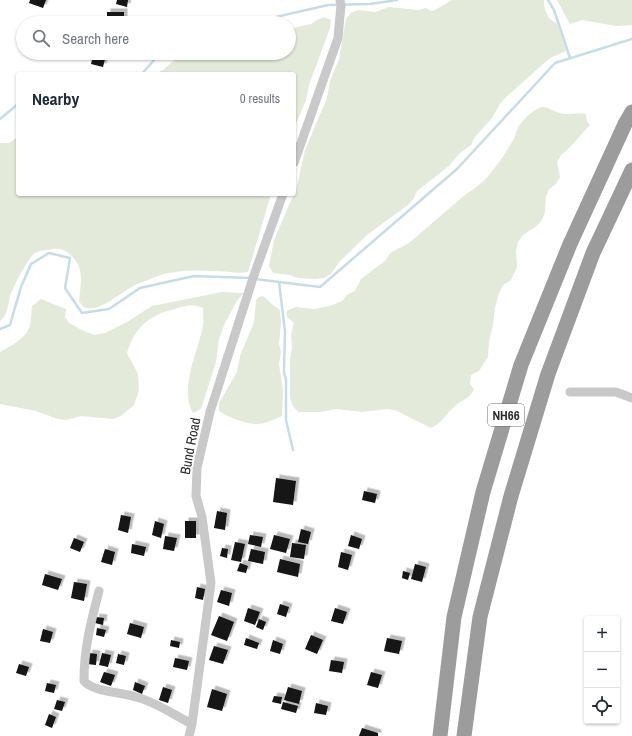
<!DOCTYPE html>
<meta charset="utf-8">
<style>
:root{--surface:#fff;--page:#f6f6f7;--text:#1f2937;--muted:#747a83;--line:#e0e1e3}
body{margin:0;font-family:"Archivo Narrow",sans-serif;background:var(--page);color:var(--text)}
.controls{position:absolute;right:12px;bottom:12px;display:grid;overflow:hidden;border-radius:4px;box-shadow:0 1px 3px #0004}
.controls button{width:36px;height:36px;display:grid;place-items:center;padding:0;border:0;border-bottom:1px solid var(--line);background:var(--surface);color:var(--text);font:20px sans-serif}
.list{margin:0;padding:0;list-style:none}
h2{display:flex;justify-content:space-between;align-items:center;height:52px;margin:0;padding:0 16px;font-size:17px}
h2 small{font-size:13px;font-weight:400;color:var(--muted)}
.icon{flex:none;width:22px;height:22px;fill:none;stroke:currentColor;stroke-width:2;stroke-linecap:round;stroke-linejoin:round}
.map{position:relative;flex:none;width:632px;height:736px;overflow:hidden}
.search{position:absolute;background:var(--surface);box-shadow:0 1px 3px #0004;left:16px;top:16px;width:280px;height:44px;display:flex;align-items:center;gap:10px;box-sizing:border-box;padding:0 14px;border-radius:22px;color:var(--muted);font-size:15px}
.panel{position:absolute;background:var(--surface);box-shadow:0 1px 3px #0004;left:16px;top:72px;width:280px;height:124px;border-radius:4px}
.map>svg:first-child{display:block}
.green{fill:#e3eada}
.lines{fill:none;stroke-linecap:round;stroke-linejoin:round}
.stream{stroke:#c6dde9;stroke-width:2.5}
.building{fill:#131313;filter:url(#shadow)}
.minor{stroke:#c9c9c9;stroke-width:9}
.trunk{stroke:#9c9c9c;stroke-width:15}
.labels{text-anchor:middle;stroke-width:4;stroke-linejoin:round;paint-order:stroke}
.shield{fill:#fff;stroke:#6b6b6b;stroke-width:1}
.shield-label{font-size:13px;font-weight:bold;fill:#2c2c2c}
.street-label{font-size:14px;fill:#2c2c2c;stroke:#fff}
</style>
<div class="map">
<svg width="632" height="736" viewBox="0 0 632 736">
<defs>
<filter id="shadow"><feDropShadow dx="3.5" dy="-3.5" stdDeviation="0" flood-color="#0004"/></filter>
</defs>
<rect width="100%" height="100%" fill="#fff"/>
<path class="green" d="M452,0H544L545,10L549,18L557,24L559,29L566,51L550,58L505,98L500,104L492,118L475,137L471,145L459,154L449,166L417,191L414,198L408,205L367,235L340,261L331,274L324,278L315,279L298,278L290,275L273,273L269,266L274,240L289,205L296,190L305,150L327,98L330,81L339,59L346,19L351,13L358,10L375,12L389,7L418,10L426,8L431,11L435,10Z
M557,0H632V25L616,26L582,20L570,24Z
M324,17L331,20L330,28L309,85L306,100L294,129V74H155L163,70L182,53H289V29L311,24L317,20Z
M541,107C550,107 557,114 566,114C573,114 579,113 586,114L587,122L590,125L568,149L561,155L557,162L560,177L556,184L549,189L546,196L545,212L542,220L537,226L523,235L518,242L516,251L517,267L511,280L503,285L499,293L495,308L493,325L489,341L488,357L479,371L471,375L470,383L474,390C467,401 463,399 455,406C446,414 442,423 431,428L395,410L387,409L362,412L336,409L321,412H298L293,406L290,398V360L292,348L291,335L294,323L287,317L286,313L288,310L296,307L314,309L330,306L342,301L347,295L355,291L361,279L386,260L390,253L409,243L466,194C487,183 502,159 514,139C515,136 516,133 517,130C521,120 531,112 541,107Z
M16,138H18V194H271L248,272C238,274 225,271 214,271C199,270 183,270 168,273C158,275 147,281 137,284C124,289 90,323 79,301C80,288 84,273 76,261C70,253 64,248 53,249C47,250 41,250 35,253C28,258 13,287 10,296C8,304 8,315 0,321V143H9Z
M222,292L244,293L238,299L225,323L219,339L216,362L201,409L193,413C179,389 198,351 203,326C204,320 203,314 203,308C191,303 186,306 175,309C149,315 135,327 127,353L138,374L139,390L134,405L121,416L113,419L81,416L66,420L58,419L36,411L0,404V352C10,346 25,339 29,328C32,322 31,312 32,306L41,299L66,309L65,317L69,323L82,330L94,335L105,333L127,322L152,306Z
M263,296L273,305L280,310L281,322L279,344L281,352L279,364L283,391L282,416C274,419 264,425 255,424C244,423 228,417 219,411V403L237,372L240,356L254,322L256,300L259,297Z"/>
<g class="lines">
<path class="stream" d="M548,0L554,10L570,58
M250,23L328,5L370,4L397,0
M142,74L160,53
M0,119L18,104
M255,279L320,287L457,169L555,63L632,39
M279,282L285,331L284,372L286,380V420L293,450
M0,329L10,325L21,287L31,264L49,253L70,258L65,288L82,313L109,309L140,288L194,276L250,278"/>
</g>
<path class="building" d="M30,0H46L43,8L29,3Z
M117,0H128L127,7L116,4Z
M107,12H124V23L107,22Z
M93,56L105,59L103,67L91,64Z
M276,478L296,481L293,505L273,502Z
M364,491L377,494L375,503L362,500Z
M217,511L227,513L225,530L214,528Z
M121,515L131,517L128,533L118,530Z
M155,521L164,524L161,538L152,535Z
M185,521H196V538H185Z
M301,529L311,532L308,544L298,542Z
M250,535L263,537L261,547L248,544Z
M274,535L290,539L286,553L270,549Z
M351,535L362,539L359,549L348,546Z
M165,536L177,538L174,551L163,549Z
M74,538L84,542L80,552L70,548Z
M235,542L245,544L241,562L231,560Z
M292,543L306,545L304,559L290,557Z
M132,544L146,547L144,556L131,553Z
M222,548L228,549L227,558L220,556Z
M105,549L115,552L112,565L101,562Z
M251,549L265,552L263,564L248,561Z
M341,552L352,555L348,570L338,567Z
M280,559L300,564L298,577L277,572Z
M240,563L248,566L246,573L237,571Z
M415,564L426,567L422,582L411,579Z
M403,571L410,573L408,580L402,578Z
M45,574L62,579L58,590L42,585Z
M74,582L87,584L84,601L71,598Z
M197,587L205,589L203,600L195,598Z
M221,590L232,593L229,606L217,602Z
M280,604L289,607L286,617L277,614Z
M248,608L260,612L255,625L244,621Z
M335,608L347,612L343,624L331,621Z
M219,616L234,622L227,641L211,635Z
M96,617L104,618L103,625L95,623Z
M259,619L266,622L263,630L256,627Z
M130,623L144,627L141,638L127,634Z
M97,628L106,630L104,637L96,635Z
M43,629L53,632L50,643L40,641Z
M311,635L323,640L317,654L305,649Z
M246,638L259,643L257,649L244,645Z
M387,638L402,641L399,654L384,651Z
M171,640L180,642L179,648L170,646Z
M273,640L283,644L280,654L270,651Z
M214,646L228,650L223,664L209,660Z
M89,653L97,654L96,665L87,664Z
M102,653L111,655L108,667L99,665Z
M118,654L126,656L124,665L116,663Z
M175,658L189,661L187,670L173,667Z
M331,660L344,662L342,673L329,671Z
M19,664L29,667L26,676L16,673Z
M104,672L115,675L111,686L100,682Z
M371,672L382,675L378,688L367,685Z
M135,682L145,686L142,694L133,690Z
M47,683L56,685L54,693L45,691Z
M163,687L172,690L168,703L159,700Z
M288,687L302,691L299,704L284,700Z
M212,689L227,694L222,711L207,707Z
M274,696L282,697L281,704L272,702Z
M57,700L65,702L62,711L54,709Z
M283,702L298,706L296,713L281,709Z
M316,703L328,706L326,715L314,713Z
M49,714L56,717L52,728L45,725Z
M362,728L378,733V736H359Z"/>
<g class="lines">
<path class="minor" d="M294,163L338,38L341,5L340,0
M570,392H616L632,398
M99,591C91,622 84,648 84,681C93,692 122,692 136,697C156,702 174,715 192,724
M189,736L192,724L211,583L202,517L196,496L197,468L210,412L253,278L283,194"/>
<path class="trunk" d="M440,736L454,617L483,492L521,365L570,244L625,124L632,112
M464,736L480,617L511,496L548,374L593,253L632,170"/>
</g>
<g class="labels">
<rect class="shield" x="488" y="404" width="36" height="22" rx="3"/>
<g class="shield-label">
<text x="506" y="420">NH66</text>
</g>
<g class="street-label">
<text transform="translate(190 446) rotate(-79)" y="5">Bund Road</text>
</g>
</g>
</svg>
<div class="controls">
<button>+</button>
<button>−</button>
<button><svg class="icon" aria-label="locate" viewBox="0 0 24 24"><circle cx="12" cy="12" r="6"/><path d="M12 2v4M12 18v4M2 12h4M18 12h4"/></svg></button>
</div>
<div class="search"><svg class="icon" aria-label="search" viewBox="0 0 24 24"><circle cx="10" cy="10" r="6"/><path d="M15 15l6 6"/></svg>Search here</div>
<section class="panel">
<h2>Nearby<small>0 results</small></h2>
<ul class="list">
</ul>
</section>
</div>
